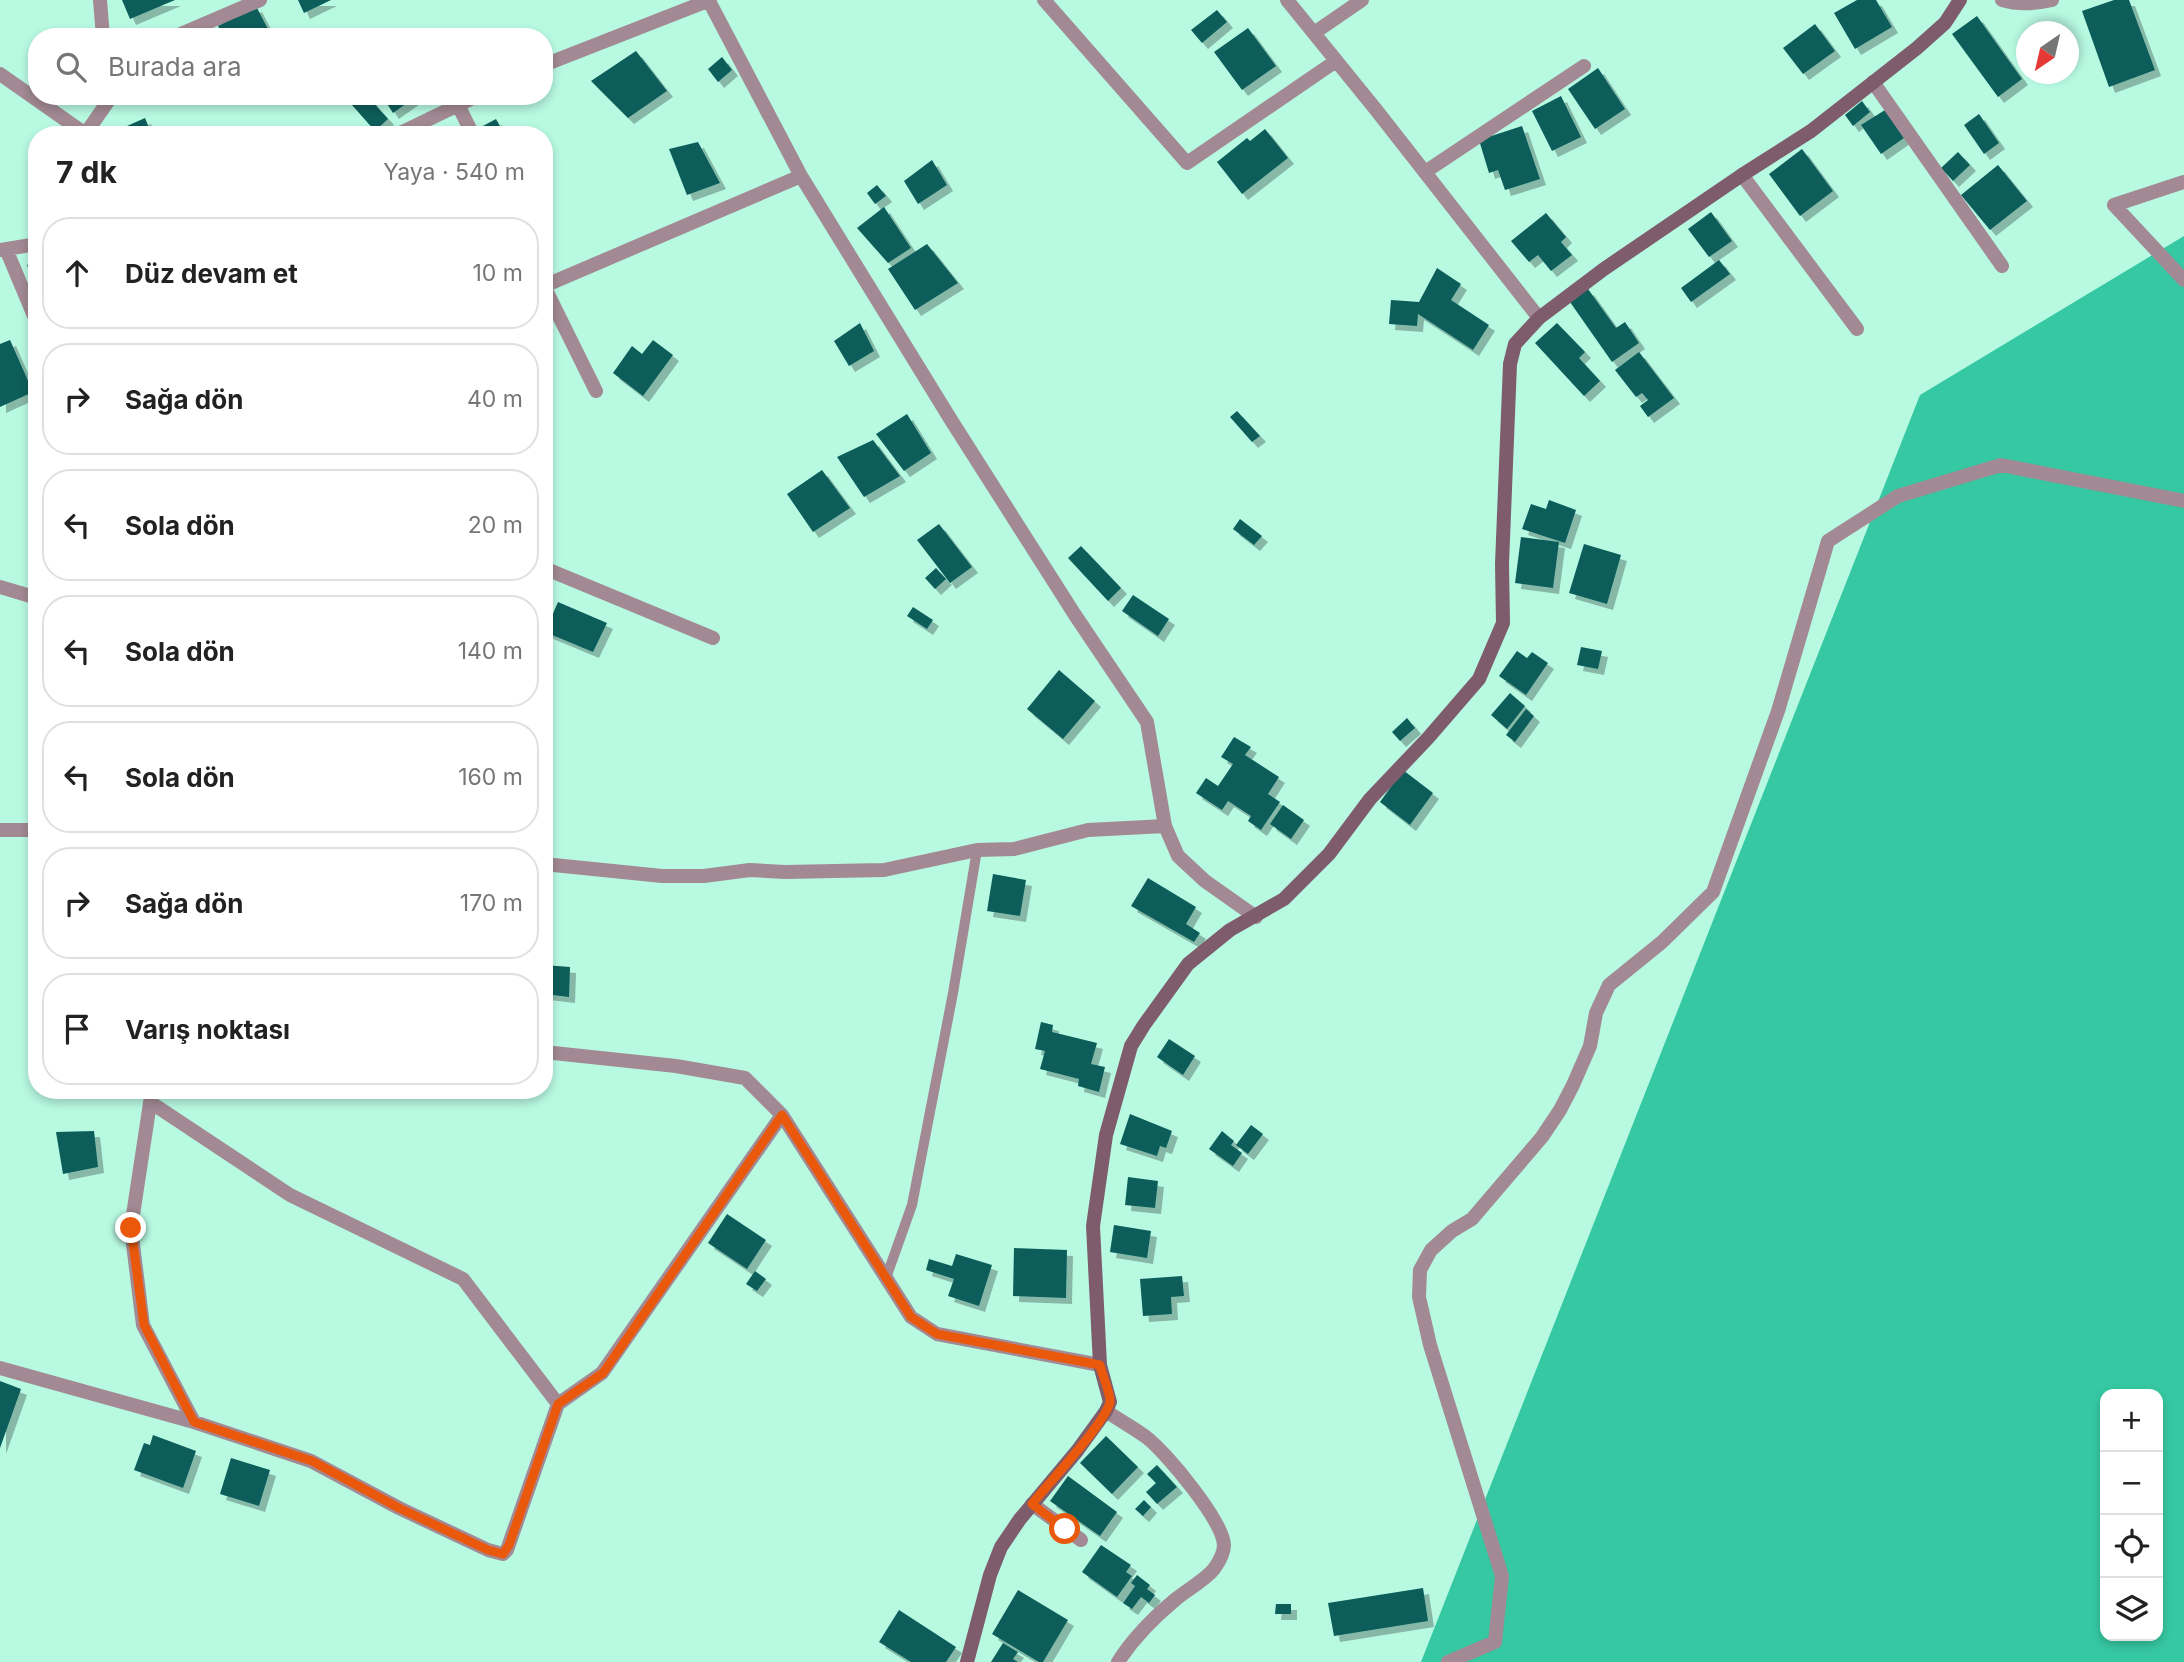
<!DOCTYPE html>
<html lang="tr">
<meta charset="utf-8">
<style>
:root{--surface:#fff;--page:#f6f6f6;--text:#222;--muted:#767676;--line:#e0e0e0}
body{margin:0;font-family:Inter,sans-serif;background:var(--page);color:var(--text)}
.controls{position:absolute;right:21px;bottom:21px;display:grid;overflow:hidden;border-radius:14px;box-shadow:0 4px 10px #0003}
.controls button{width:63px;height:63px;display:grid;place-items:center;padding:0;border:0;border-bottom:2px solid var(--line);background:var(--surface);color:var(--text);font:35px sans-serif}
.compass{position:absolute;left:2016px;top:21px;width:63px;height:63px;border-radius:50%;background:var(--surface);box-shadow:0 4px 10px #0003;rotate:214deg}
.stop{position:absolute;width:21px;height:21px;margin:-16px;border:5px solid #ea580c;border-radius:50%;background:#fff}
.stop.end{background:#ea580c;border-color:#fff;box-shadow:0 2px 7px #0008}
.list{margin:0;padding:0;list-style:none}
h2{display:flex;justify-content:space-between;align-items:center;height:91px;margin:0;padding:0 28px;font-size:30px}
h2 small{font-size:23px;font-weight:400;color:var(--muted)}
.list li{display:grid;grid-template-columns:46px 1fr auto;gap:21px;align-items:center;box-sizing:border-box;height:112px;margin:0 14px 14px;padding:0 14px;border:2px solid var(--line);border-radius:28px}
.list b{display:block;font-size:26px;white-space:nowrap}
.list em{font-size:23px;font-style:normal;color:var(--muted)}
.icon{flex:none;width:38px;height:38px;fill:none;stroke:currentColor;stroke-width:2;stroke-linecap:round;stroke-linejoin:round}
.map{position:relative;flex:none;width:2184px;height:1662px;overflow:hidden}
.search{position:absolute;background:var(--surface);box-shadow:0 4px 10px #0003;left:28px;top:28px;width:525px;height:77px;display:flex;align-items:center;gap:18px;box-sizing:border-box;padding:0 24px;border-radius:28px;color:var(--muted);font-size:26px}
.panel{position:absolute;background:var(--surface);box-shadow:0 4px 10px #0003;left:28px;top:126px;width:525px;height:973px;border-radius:28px}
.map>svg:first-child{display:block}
.forest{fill:#36c8a3;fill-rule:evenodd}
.building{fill:#0a5d5a;filter:url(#shadow)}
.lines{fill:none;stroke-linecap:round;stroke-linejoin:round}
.lane{stroke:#a28993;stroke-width:10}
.street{stroke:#a28993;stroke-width:14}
.secondary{stroke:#7e5c6b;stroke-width:14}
.route{stroke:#ea580c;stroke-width:9}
</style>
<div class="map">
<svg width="2184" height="1662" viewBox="0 0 2184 1662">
<defs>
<filter id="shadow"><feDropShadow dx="6" dy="6" stdDeviation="0" flood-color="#0004"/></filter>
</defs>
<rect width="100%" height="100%" fill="#b8f9e2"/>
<path class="forest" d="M2184,236V1662H1421L1920,395ZM2105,1394H2158V1636H2105Z"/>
<path class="building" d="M122,0H175L130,19Z
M298,0H331L304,13Z
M1857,0H1876L1892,27L1855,49L1834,13Z
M2114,0H2129L2155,70L2109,87L2082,11Z
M256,6L270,33L262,37H223L218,26Z
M1217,10L1227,22L1202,43L1191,30Z
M1977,16L2022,79L1998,97L1952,34Z
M1815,24L1835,51L1803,74L1783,48Z
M1248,28L1276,66L1242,90L1214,52Z
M636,51L667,91L628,118L591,81Z
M722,57L732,70L718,82L708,69Z
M1598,68L1625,109L1595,129L1568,89Z
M344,96H375L371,100L388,119L375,131Z
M382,96H417L393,113Z
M1561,96L1581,137L1552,151L1532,111Z
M1862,101L1870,112L1853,126L1845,115Z
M1885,110L1904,138L1881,154L1861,125Z
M1979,114L1999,143L1984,154L1964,125Z
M145,118L152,135H120L118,130Z
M496,119L505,135H485L481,127Z
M1522,126L1540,179L1505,190L1498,170L1489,173L1479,140Z
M1265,129L1288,158L1242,194L1217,162L1247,138L1250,141Z
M698,142L720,183L687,195L669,149Z
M1802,149L1833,191L1800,216L1769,174Z
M1958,152L1970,165L1953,181L1941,168Z
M932,160L947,185L918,204L904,181Z
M1998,165L2027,201L1990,230L1961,195Z
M877,185L886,196L875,204L867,193Z
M884,207L911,248L888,263L857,228Z
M1711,212L1732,241L1709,257L1688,229Z
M1546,213L1566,237L1561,242L1572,255L1551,271L1538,255L1529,262L1511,241Z
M927,244L958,283L915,310L888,269Z
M1719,260L1730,274L1691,302L1681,288Z
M37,261V290L27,265Z
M1437,268L1461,284L1451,300L1489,325L1473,350L1418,314L1417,326L1389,324L1391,300L1419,302Z
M1588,289L1616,328L1625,322L1639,343L1612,362L1570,302Z
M860,323L874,351L849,366L834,341Z
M1557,323L1585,352L1579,358L1600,381L1584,396L1535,343Z
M10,340L33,392L0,407V344Z
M653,340L673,355L643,396L613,373L632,346L642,354Z
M1639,352L1674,398L1648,417L1640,406L1648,400L1642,393L1636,397L1615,370Z
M1237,411L1260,436L1252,442L1230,417Z
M907,414L931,453L904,471L876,434Z
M873,440L900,476L864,497L837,457Z
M822,470L850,508L813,532L787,494Z
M1549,500L1576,510L1565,543L1522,529L1531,504L1546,509Z
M1240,519L1262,536L1254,545L1233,529Z
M939,524L972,567L950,583L917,540Z
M1521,537L1559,542L1553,588L1515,583Z
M1584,544L1621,555L1607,604L1569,593Z
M1081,546L1121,588L1108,601L1068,558Z
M936,568L946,579L935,589L925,578Z
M1133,595L1169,619L1158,636L1122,611Z
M558,602L607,623L593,652L545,632Z
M913,607L933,620L927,629L907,616Z
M1581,647L1602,651L1598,669L1577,665Z
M1517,651L1527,658L1532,652L1548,663L1526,695L1499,676Z
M1059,670L1095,701L1063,739L1027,709Z
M1510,693L1525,706L1507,729L1491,715Z
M1526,709L1534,716L1515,742L1506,735Z
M1407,718L1415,728L1400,741L1392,732Z
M1234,737L1251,747L1245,755L1279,777L1268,794L1280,802L1261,830L1248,821L1251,816L1228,801L1222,810L1196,793L1206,778L1218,786L1233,764L1221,757Z
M1403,770L1433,793L1410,825L1380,802Z
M1283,805L1304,820L1291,839L1270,824Z
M993,874L1026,880L1020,916L987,911Z
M1148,878L1196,907L1186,924L1200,933L1194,942L1131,906Z
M544,965L570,967L569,997L544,994Z
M1041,1022L1053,1025L1052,1032L1097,1043L1091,1064L1105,1067L1099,1092L1078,1086L1079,1079L1040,1069L1045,1051L1035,1049Z
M1169,1039L1195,1056L1183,1075L1157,1057Z
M1130,1114L1172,1131L1166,1148L1160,1146L1157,1156L1120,1144Z
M1251,1125L1263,1134L1248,1154L1236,1145Z
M94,1131L98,1167L63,1174L56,1132Z
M1222,1131L1234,1141L1231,1145L1242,1153L1233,1166L1209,1149Z
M1128,1177L1158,1181L1155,1208L1125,1205Z
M727,1214L766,1240L747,1269L708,1243Z
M1114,1225L1151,1231L1147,1258L1110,1252Z
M1014,1248L1067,1250L1066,1298L1013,1296Z
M956,1254L992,1265L979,1306L948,1296L954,1279L926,1270L929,1259L952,1266Z
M755,1271L766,1279L757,1291L746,1284Z
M1182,1276L1184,1296L1171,1297L1172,1314L1143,1316L1140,1279Z
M0,1381L21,1389L0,1448Z
M153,1435L196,1451L183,1488L134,1470L144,1443L150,1445Z
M1106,1436L1138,1467L1112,1494L1080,1463Z
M231,1458L270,1470L259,1506L220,1494Z
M1157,1465L1177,1487L1157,1504L1146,1492L1156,1483L1147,1474Z
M1068,1476L1117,1512L1100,1536L1050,1501Z
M1144,1500L1151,1507L1143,1516L1135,1509Z
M1101,1545L1131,1565L1126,1572L1132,1576L1117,1597L1082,1572Z
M1137,1575L1150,1585L1147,1589L1155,1595L1149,1603L1141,1597L1132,1609L1123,1603L1135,1586L1131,1583Z
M1423,1588L1428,1621L1334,1636L1328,1603Z
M1018,1590L1068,1620L1043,1662H1039L992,1634Z
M1276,1604H1291V1614H1275Z
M899,1610L956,1647L946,1662H911L879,1642Z
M1003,1643L1018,1652L1013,1659L1018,1662H991Z"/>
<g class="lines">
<path class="lane" d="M886,1278L912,1205L953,993L977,850"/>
<path class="street" d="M100,0L103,37
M1044,0L1187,163L1336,61
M1287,0L1377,111L1539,318
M2002,0C2019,5 2035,4 2052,0
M709,1L801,176L951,420L1075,615L1147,722L1165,826L1178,856L1205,881L1256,917
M1314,33L1362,0
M174,37L260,0
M544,65L710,0
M0,74L87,135
M1873,82L2002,266
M458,105L473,135
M86,133L109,100L108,96
M396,135L477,96
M1425,172L1584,66
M1742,175L1857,329
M2184,182L2114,205L2184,280
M6,249L37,323
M0,250L37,244
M596,391L544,286L801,176
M544,568L713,638
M0,587L37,598
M0,830H37
M544,864L662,876H704L750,870L785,872L884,870L977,850L1014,849L1088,830L1165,826
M544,1052L676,1066L745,1078L782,1115L911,1317L937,1334L1100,1365
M152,1090L131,1228L143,1325L194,1422
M0,1368L194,1422L311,1461L399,1508L488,1550L503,1554L507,1550L558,1404L463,1279L290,1195L150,1102
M558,1404L602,1373L782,1115
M1106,1411C1119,1420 1134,1428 1146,1437C1166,1452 1223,1521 1224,1545C1224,1554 1219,1562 1214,1569C1204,1581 1188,1589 1176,1599C1153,1618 1134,1637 1118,1662
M1032,1504L1081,1540
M1448,1662L1495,1642L1502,1576L1430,1345L1419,1297L1420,1270L1431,1250L1452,1231L1472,1219L1542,1137L1560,1110L1573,1085L1590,1046L1596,1013L1609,985L1662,942L1713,892L1778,711L1828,541L1898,496L2001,465L2184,501"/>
<path class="secondary" d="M967,1662L990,1575L1001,1547L1020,1519L1077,1451L1106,1411L1110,1402L1100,1365L1093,1226L1106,1135L1131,1046L1144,1025L1188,964L1230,930L1284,899L1329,854L1370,799L1428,738L1479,679L1503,623L1502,564L1510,364L1515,344L1539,318L1604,269L1742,175L1811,131L1917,48L1945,23L1960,0"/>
</g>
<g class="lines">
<path class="route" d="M131,1228L144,1325L194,1422L312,1461L399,1508L488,1550L503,1554L509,1545L558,1404L603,1373L782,1115L911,1317L937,1334L1100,1365C1102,1375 1111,1394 1110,1402C1106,1422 1047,1485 1032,1504L1065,1529"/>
</g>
</svg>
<div class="controls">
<button>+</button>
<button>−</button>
<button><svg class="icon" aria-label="locate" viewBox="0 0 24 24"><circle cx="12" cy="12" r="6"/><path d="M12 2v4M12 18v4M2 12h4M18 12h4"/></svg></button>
<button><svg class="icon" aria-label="layers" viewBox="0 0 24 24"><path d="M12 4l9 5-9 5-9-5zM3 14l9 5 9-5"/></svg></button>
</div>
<svg class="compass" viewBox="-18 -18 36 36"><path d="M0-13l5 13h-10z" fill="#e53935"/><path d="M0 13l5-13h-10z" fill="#767676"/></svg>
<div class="stop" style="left:1065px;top:1529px"></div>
<div class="stop end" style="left:131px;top:1228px"></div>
<div class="search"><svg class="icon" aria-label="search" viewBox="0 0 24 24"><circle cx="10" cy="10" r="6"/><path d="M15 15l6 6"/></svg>Burada ara</div>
<section class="panel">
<h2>7 dk<small>Yaya · 540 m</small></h2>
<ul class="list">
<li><svg class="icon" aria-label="ahead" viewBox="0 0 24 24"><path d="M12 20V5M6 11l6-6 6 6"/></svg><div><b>Düz devam et</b></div><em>10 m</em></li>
<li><svg class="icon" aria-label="right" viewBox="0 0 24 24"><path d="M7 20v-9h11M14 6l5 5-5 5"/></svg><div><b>Sağa dön</b></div><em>40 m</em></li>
<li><svg class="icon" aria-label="left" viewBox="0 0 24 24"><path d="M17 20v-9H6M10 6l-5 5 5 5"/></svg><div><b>Sola dön</b></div><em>20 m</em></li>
<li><svg class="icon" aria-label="left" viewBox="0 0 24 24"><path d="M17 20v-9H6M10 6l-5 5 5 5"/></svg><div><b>Sola dön</b></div><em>140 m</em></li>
<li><svg class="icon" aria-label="left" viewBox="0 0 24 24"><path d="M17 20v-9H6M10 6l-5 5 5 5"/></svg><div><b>Sola dön</b></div><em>160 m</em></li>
<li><svg class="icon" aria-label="right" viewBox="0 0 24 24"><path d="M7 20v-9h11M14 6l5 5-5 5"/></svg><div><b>Sağa dön</b></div><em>170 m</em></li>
<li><svg class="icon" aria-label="arrive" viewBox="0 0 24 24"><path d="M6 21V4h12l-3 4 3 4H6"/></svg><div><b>Varış noktası</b></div></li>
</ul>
</section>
</div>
